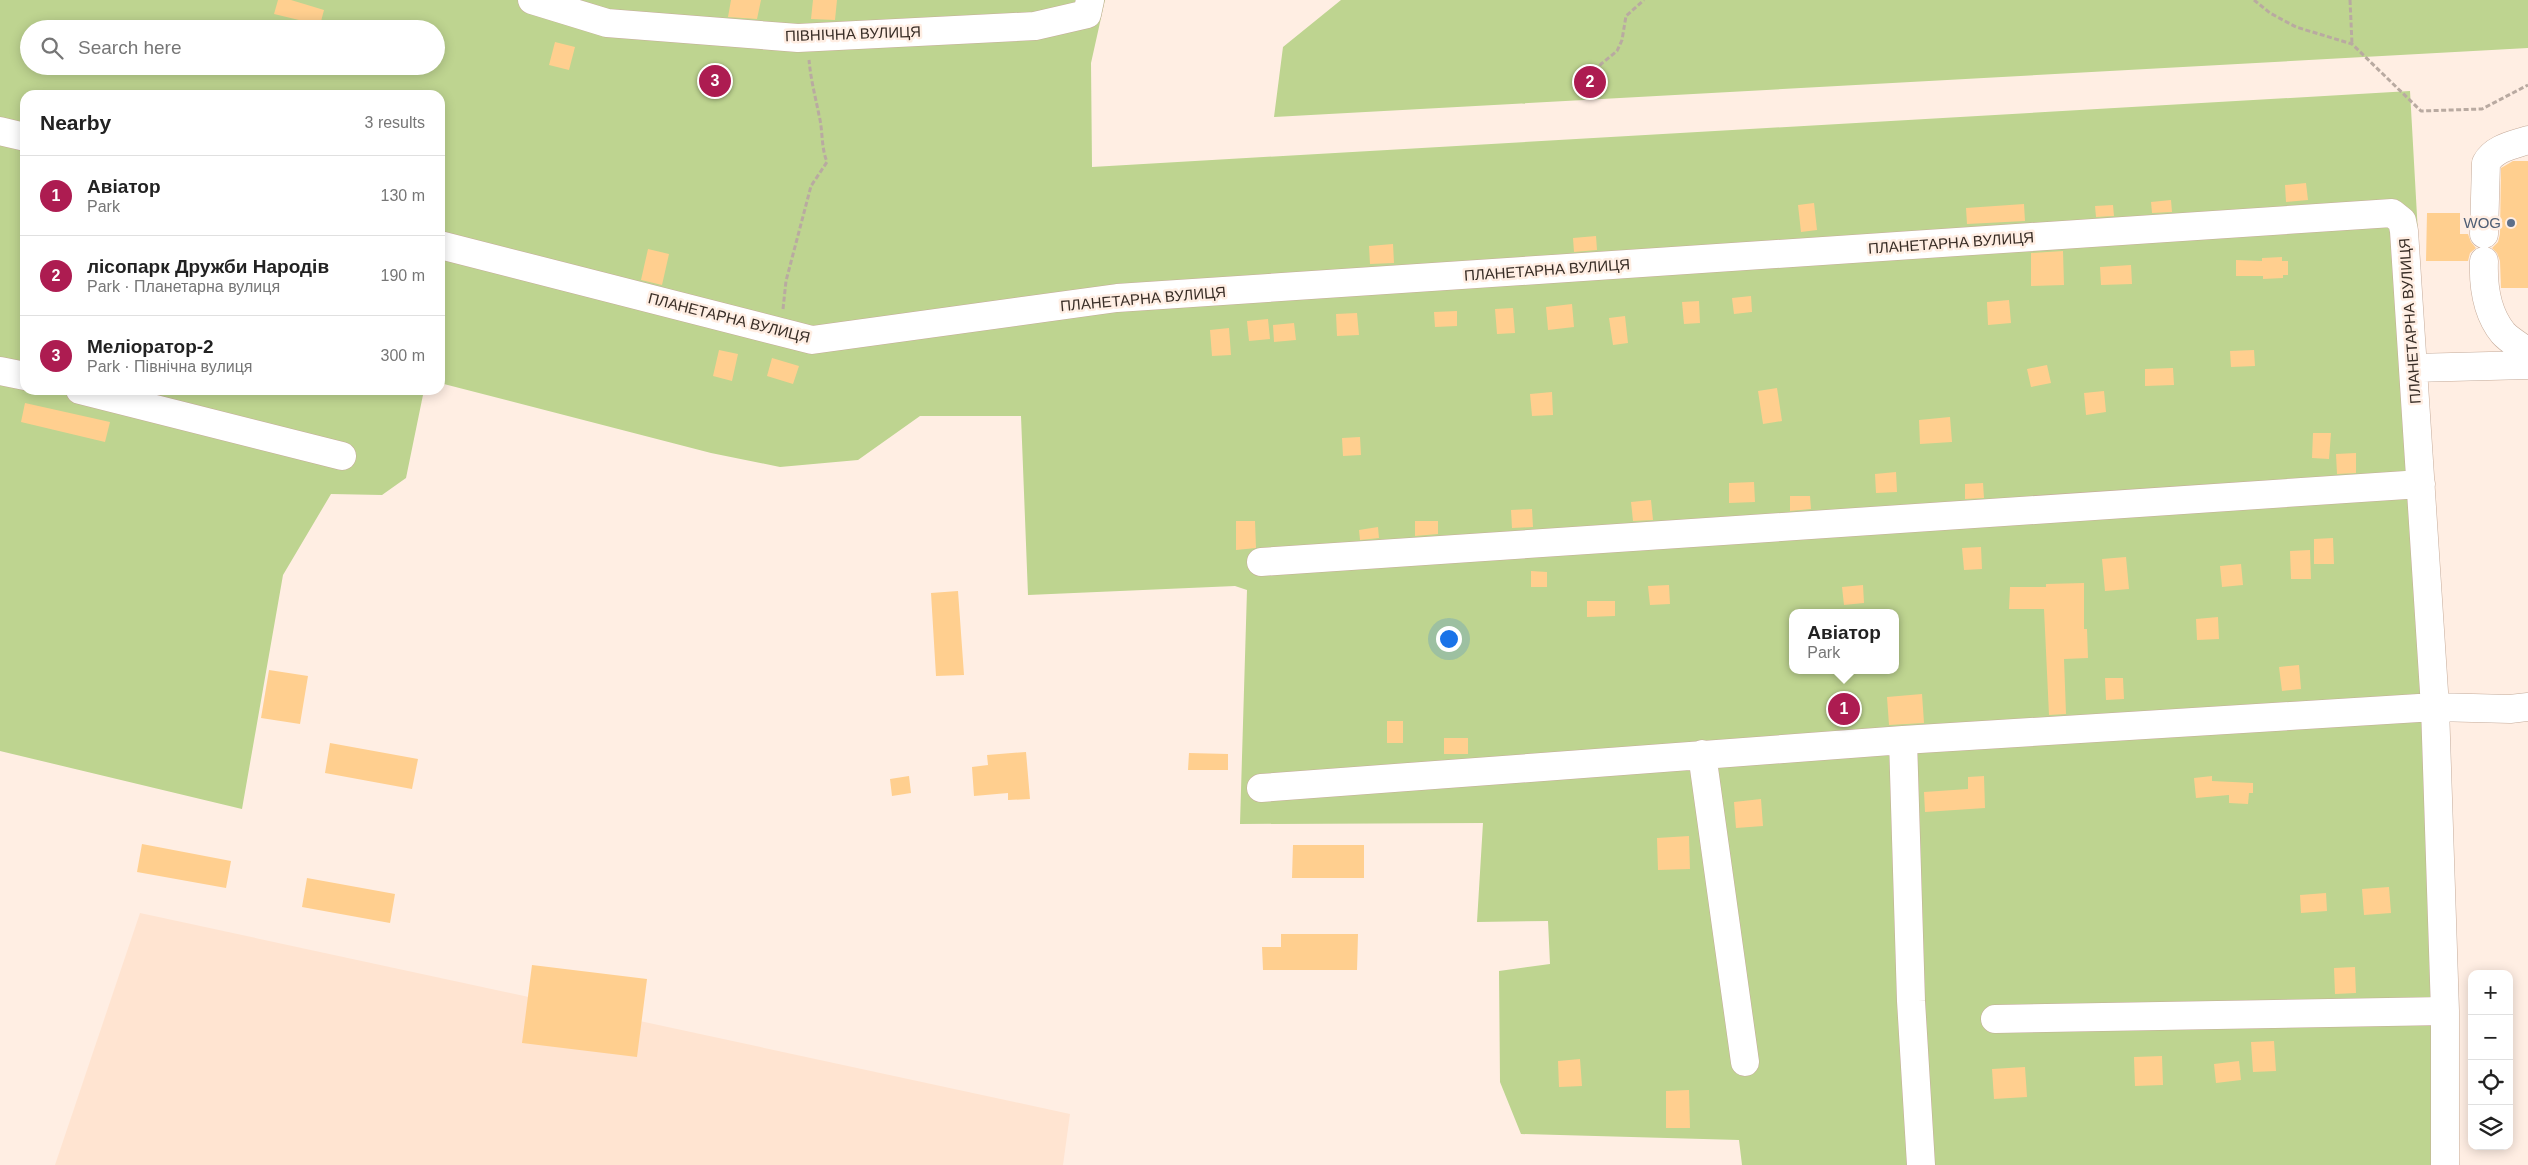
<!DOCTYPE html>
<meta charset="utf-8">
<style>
:root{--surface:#fff;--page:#f6f6f6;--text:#222;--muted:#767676;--line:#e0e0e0;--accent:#ad1c51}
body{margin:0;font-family:Arial,sans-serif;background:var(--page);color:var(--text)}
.controls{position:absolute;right:15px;bottom:15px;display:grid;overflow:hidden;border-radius:10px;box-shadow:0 2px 12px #0003}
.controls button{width:45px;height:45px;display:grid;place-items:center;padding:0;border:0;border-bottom:1px solid var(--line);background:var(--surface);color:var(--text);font:25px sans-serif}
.you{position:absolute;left:1448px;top:638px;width:18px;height:18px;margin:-12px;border:4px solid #fff;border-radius:50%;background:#1a73e8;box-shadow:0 0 0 8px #1a73e833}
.badge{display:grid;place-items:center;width:32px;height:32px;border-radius:50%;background:var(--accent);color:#fff;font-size:16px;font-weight:700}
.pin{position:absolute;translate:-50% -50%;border:2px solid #fff;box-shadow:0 1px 5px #0006}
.popup{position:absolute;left:1789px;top:609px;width:110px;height:65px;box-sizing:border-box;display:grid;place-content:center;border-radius:10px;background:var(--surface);filter:drop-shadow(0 1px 4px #0005);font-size:16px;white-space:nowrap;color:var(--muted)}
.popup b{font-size:19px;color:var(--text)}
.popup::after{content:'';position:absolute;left:50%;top:100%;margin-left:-10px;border:10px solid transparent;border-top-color:var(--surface)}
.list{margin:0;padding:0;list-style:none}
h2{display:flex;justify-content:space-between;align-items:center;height:65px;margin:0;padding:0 20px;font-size:21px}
h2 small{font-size:16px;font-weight:400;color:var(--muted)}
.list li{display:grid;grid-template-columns:32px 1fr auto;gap:15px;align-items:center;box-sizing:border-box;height:80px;padding:0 20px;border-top:1px solid var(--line)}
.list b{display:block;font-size:19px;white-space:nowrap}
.list p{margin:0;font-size:16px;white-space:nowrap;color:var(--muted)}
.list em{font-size:16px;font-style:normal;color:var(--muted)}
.icon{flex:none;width:28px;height:28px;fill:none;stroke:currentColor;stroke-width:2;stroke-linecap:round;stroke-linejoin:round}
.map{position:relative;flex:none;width:2528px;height:1165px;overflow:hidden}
.search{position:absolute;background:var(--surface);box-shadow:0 2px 12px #0003;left:20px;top:20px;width:425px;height:55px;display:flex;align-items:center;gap:12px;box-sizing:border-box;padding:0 18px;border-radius:28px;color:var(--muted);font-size:19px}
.panel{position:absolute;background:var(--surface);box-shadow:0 2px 12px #0003;left:20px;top:90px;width:425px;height:305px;border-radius:15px}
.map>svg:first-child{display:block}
.built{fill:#ffe4d1}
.green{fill:#bed490;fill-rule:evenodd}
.building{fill:#ffcf8f}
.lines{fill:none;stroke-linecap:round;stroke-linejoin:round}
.minor-casing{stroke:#c5ab9a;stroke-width:29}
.path{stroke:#b9aaa1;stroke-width:3;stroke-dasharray:5 2.5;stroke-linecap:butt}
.minor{stroke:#fff;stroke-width:28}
.service-dot{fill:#5c6f8a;stroke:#ffeee3;stroke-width:2}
.labels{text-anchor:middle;stroke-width:5;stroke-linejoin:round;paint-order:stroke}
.street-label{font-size:15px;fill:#382d26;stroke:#ffeee3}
.service-label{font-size:15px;fill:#4e5e75;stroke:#ffeee3;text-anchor:end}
</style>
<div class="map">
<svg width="2528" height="1165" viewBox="0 0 2528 1165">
<rect width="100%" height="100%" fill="#ffeee3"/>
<path class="built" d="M140,913L1070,1114L1063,1165H55Z"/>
<path class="green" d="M0,0H1105L1091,63L1092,167L2410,91L2453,858L2459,1165H1742L1739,1140L1521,1134L1500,1082L1499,971L1550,964L1548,921L1477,922L1483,823L1240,824L1247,590L1235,586L1028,595L1021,416H920L858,460L780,467L711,453L440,383V95H25V390H424L406,478L382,495L331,494L283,575L242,809L0,751ZM29,29H436V66H29ZM1793,613H1895V670H1793Z
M1341,0H2528V48L1274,117L1283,47Z"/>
<path class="building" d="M278,0H291L324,10L319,29H297L299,20L274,14Z
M731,0H761L757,19L728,17Z
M813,0H837L835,20L811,19Z
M555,42L575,47L569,70L549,65Z
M2513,161H2528V288H2501L2500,261L2497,253L2492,248L2498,242L2500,234L2501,168Z
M2306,183L2308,200L2286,202L2285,185Z
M2171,200L2172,212L2152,213L2151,202Z
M1814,203L1817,230L1801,232L1798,205Z
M2024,204L2025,221L1967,224L1966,208Z
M2113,205L2114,216L2096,217L2095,206Z
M2427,213H2460V234H2468L2471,242L2476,248L2470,253L2468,261H2426Z
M1596,236L1597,250L1574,252L1573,238Z
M1393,244L1394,263L1370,264L1369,246Z
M648,249L669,254L662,285L641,280Z
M2063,251L2064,285L2031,286V253Z
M2282,257V261H2288V275H2283V278L2263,279V276H2236V260L2262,261V258Z
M2131,265L2132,284L2101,285L2100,267Z
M1751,296L1752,312L1734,314L1732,298Z
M2009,300L2011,323L1988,325L1987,302Z
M1699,301L1700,323L1684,324L1682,302Z
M1572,304L1574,327L1548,330L1546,307Z
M1513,308L1515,333L1497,334L1495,309Z
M1457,311V326L1435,327L1434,312Z
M1357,313L1359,335L1337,336L1336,314Z
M1625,316L1628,343L1613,345L1609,318Z
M1268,319L1270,339L1249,341L1247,321Z
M1294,323L1296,340L1274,342L1273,325Z
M1229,328L1231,355L1212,356L1210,330Z
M719,350L738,354L732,381L713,376Z
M2254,350L2255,366L2231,367L2230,351Z
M772,358L799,366L793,384L767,376Z
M2047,365L2051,383L2031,387L2027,369Z
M2173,368L2174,385L2145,386V369Z
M1777,388L1782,421L1763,424L1758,391Z
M2104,391L2106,412L2086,415L2084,393Z
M1552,392L1553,415L1532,416L1530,394Z
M25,403L110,422L105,442L21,422Z
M1950,417L1952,442L1920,444L1919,420Z
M2313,433H2331L2329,459L2312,458Z
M1360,437L1361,455L1343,456L1342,438Z
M2356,453V473L2337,474L2336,454Z
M1896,472L1897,492L1876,493L1875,474Z
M1754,482L1755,502L1729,503V483Z
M1983,483L1984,498L1965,499V484Z
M1790,496H1810L1811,509L1790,511Z
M1651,500L1653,520L1633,521L1631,502Z
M1532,509L1533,527L1512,528L1511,510Z
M1236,521H1255L1256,548L1236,550Z
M1415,521H1438V534L1415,536Z
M1378,527L1379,538L1360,540L1359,530Z
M2333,538L2334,564H2314V539Z
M1981,547L1982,569L1964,570L1962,548Z
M2310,550L2311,579H2291L2290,551Z
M2126,557L2129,589L2105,591L2102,559Z
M2241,564L2243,585L2222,587L2220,566Z
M1531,571L1547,572V587H1531Z
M2084,583V629H2087L2088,658L2064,659L2066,714L2049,715L2044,609H2009L2010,587H2046V584Z
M1669,585L1670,604L1650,605L1648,586Z
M1863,585L1864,603L1844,605L1842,587Z
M958,591L964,675L936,676L931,593Z
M1587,601H1615V616L1587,617Z
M2218,617L2219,639L2197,640L2196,619Z
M2299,665L2301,689L2282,691L2279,667Z
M269,670L308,676L300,724L261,718Z
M2105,678H2123L2124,699L2106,700Z
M1922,694L1924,723L1889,725L1887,697Z
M1387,721H1403V743H1387Z
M1444,738H1468V754H1444Z
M330,743L418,759L412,789L325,773Z
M1026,752L1030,799L1008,800V793L974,796L972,767L988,765L987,755Z
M1189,753L1228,754V770H1188Z
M909,776L911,793L892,796L890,779Z
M1984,776L1985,808L1925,812L1924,792L1968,789V777Z
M2212,776V781L2253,783V793H2249L2248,804L2229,803V795L2196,798L2194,778Z
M1761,799L1763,826L1736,828L1734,802Z
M1689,836L1690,869L1658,870L1657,838Z
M142,844L231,861L226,888L137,872Z
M1293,845H1364V878H1292Z
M307,878L395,894L390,923L302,907Z
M2389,887L2391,913L2364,915L2362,889Z
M2326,893L2327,911L2301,913L2300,895Z
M1281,934H1358L1357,970H1263L1262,947H1281Z
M532,965L647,979L637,1057L522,1043Z
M2355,967L2356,993L2335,994L2334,968Z
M2274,1041L2276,1071L2253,1072L2251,1042Z
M2162,1056L2163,1085L2135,1086L2134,1057Z
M1580,1059L1582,1086L1559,1087L1558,1061Z
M2239,1061L2241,1080L2216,1083L2214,1064Z
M2025,1067L2027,1097L1994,1099L1992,1069Z
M1689,1090L1690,1128H1666V1091Z"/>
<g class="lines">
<g class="minor-casing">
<path id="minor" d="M532,0L607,23L798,38L1035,26L1087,14L1090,0
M0,131L25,137
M2484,234L2486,163C2494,148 2513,145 2528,140
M440,245L812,340L1117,298L2392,213L2402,221L2404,231L2435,707L2445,1011V1165
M2484,261C2483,286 2486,312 2503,333C2509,340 2520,346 2528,352
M2413,368L2528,365
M0,371L25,376
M80,390L342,456
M1261,562L2421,484
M1903,740L1911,1001L1921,1165
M1702,754L1745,1062
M1261,788L1903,740L2435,707L2510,709L2528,707
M1995,1019L2445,1011"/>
</g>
<path class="path" d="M2254,0L2270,13L2296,27L2352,44L2421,111L2482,109L2528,85
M2350,0L2352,44
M1581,89L1601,64L1617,51L1622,40L1626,16L1644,0
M783,309L786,281L811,186L827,162C821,147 823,131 819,115C815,95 811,81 809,60"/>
<use href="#minor" class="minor"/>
</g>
<circle class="service-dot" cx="2511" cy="223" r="5"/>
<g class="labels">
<g class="street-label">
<text transform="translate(853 34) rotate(-2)" y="5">ПІВНІЧНА ВУЛИЦЯ</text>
<text transform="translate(1951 243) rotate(-4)" y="5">ПЛАНЕТАРНА ВУЛИЦЯ</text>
<text transform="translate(1547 270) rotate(-4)" y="5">ПЛАНЕТАРНА ВУЛИЦЯ</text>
<text transform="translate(1143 299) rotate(-5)" y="5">ПЛАНЕТАРНА ВУЛИЦЯ</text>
<text transform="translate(729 318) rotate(14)" y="5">ПЛАНЕТАРНА ВУЛИЦЯ</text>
<text transform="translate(2410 321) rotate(-94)" y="5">ПЛАНЕТАРНА ВУЛИЦЯ</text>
</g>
<g class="service-label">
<text x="2501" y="228">WOG</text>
</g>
</g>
</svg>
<div class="controls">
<button>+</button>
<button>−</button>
<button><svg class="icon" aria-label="locate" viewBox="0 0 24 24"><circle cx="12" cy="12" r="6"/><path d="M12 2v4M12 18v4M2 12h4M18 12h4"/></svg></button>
<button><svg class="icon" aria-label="layers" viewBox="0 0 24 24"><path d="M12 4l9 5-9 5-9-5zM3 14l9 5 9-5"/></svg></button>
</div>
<div class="you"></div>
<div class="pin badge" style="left:1844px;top:709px">1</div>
<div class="popup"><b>Авіатор</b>Park</div>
<div class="pin badge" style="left:1590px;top:82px">2</div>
<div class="pin badge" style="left:715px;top:81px">3</div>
<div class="search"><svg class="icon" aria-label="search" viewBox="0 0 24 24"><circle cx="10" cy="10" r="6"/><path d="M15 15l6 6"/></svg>Search here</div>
<section class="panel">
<h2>Nearby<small>3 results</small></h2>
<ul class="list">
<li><span class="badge">1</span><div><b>Авіатор</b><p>Park</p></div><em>130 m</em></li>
<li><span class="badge">2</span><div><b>лісопарк Дружби Народів</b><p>Park · Планетарна вулиця</p></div><em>190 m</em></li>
<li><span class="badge">3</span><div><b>Меліоратор-2</b><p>Park · Північна вулиця</p></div><em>300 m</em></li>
</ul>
</section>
</div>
